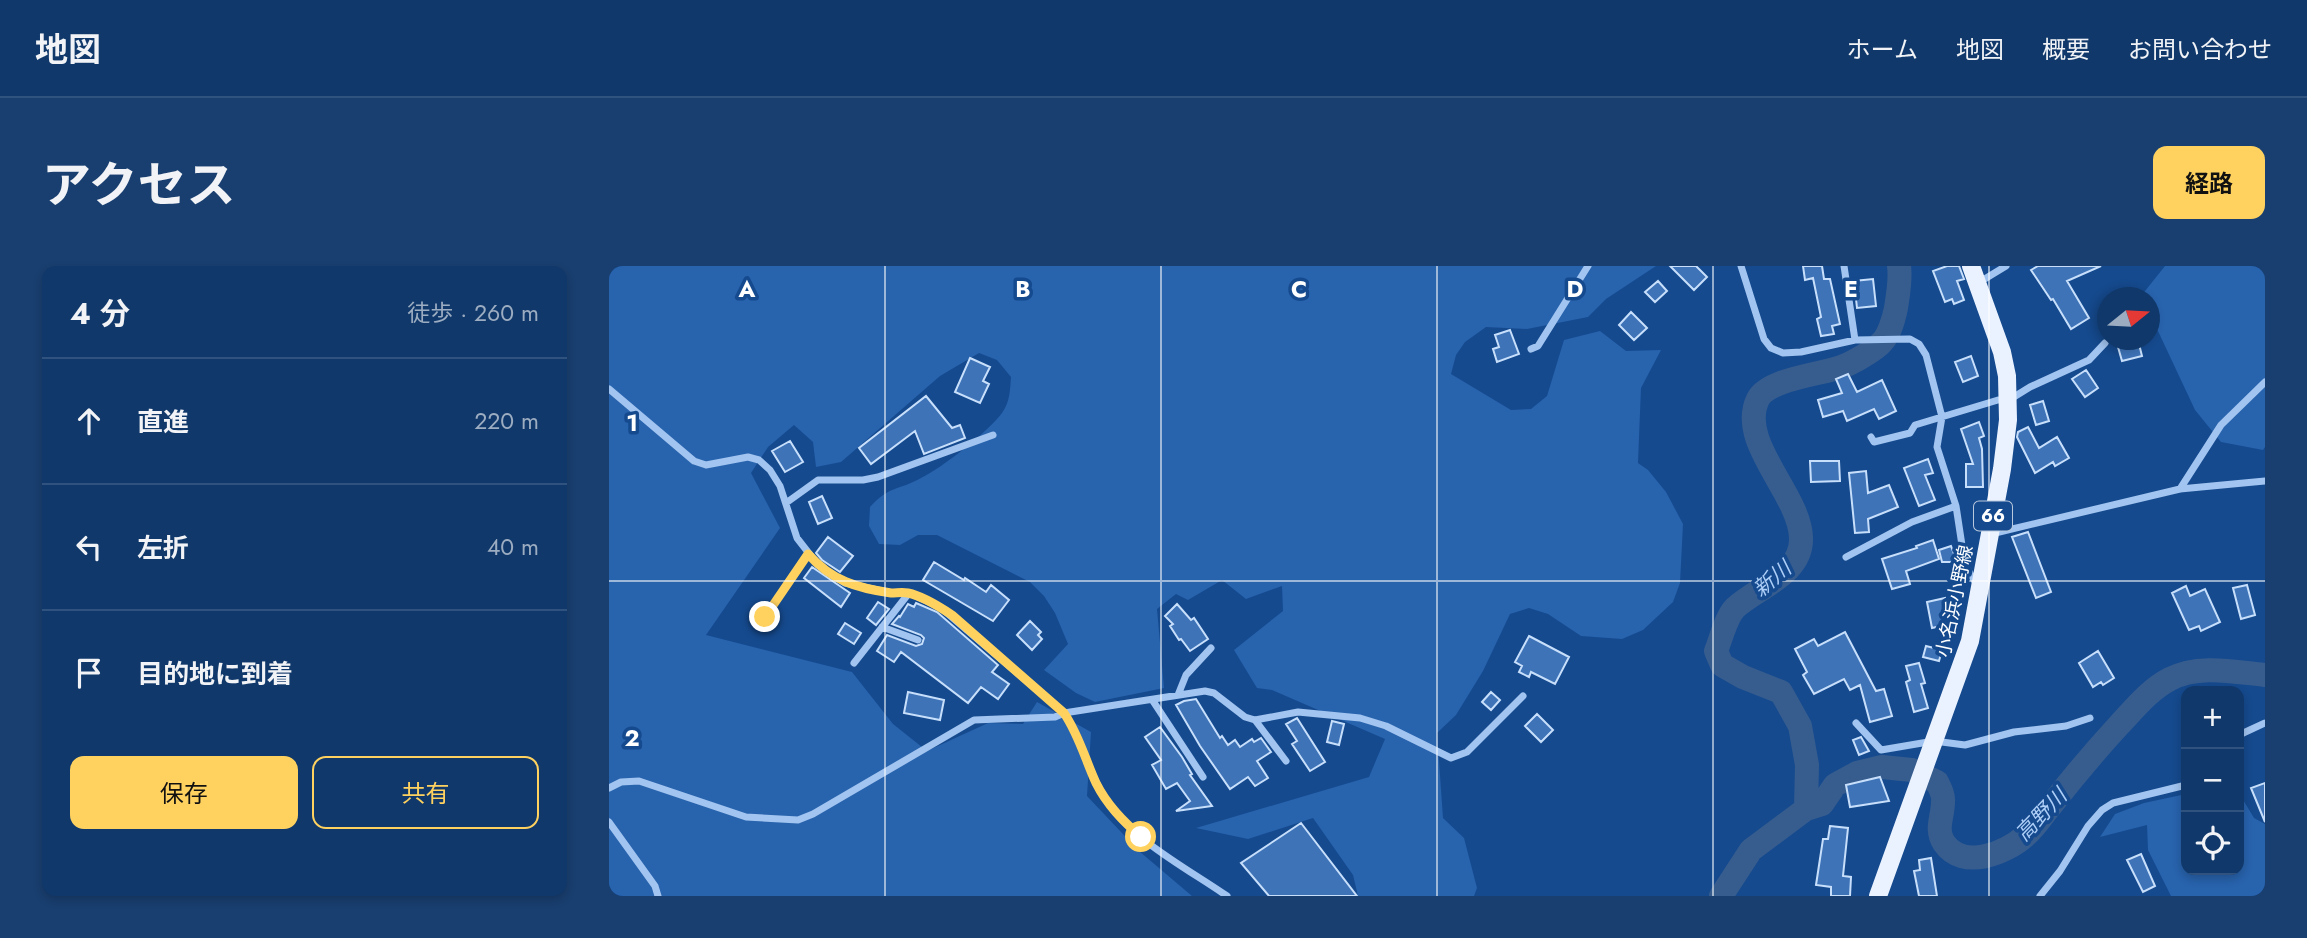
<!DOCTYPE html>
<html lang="ja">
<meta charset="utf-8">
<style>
:root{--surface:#10386a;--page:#193f70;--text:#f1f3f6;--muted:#9cacc1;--line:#30527e;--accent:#ffd260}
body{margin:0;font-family:Jost,"Noto Sans JP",sans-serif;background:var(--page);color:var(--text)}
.controls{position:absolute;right:21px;bottom:21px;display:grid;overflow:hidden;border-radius:14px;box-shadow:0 4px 10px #0003}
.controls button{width:63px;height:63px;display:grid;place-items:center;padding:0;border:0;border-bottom:2px solid var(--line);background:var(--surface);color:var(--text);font:35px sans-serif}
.compass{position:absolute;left:1488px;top:21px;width:63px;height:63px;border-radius:50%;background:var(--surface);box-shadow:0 4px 10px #0003;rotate:72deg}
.stop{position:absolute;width:21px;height:21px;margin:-16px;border:5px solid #ffd260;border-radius:50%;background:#fff}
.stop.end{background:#ffd260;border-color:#fff;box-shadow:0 2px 7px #0008}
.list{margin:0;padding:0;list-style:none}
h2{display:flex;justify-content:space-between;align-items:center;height:91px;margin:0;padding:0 28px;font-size:30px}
h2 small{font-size:23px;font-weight:400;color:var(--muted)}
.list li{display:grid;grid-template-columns:46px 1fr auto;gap:21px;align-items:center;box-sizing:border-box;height:126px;padding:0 28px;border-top:2px solid var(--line)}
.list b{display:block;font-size:26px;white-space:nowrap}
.list em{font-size:23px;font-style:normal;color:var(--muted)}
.actions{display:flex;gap:14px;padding:21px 28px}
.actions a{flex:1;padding:16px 0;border:2px solid var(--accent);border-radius:14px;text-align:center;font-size:24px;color:var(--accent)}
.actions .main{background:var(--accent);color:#111}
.icon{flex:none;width:38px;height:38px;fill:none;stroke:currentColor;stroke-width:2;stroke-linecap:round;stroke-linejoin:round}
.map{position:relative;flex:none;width:1656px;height:630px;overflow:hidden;border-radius:14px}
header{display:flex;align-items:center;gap:42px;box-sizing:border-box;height:98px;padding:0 35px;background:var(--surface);border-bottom:2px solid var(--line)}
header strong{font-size:33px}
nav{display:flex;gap:38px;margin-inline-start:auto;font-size:24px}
.intro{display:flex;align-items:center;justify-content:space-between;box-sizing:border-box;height:168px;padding:0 42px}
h1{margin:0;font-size:49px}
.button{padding:18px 32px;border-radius:14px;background:var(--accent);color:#111;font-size:24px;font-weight:700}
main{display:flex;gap:42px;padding:0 42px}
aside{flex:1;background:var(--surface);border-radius:14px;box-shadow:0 4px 10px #0003}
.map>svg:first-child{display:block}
.green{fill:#2863ad}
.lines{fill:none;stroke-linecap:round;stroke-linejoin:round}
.river{stroke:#375d8f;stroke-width:24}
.building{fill:#3e73b7;stroke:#c7dffb;stroke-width:2}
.street{stroke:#a1c4f0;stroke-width:7}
.primary{stroke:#eaf2ff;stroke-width:18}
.route{stroke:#ffd260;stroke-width:9}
.grid{fill:none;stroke:#fff;stroke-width:2;stroke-opacity:0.55}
.labels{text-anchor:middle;stroke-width:7;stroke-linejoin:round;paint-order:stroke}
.shield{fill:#154a8e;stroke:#b9c9dd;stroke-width:2}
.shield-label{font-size:18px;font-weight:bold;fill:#fff}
.street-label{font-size:19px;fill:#fff;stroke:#154a8e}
.water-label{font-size:21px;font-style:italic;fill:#adcef7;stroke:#154a8e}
.grid-label{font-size:23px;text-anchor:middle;font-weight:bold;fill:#fff;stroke:#154a8e;stroke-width:7;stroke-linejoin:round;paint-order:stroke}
</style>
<header>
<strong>地図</strong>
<nav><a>ホーム</a><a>地図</a><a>概要</a><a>お問い合わせ</a></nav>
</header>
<div class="intro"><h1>アクセス</h1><a class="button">経路</a></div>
<main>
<aside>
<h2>4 分<small>徒歩 · 260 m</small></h2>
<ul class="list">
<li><svg class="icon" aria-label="ahead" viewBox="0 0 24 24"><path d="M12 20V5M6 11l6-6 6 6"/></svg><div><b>直進</b></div><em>220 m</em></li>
<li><svg class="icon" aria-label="left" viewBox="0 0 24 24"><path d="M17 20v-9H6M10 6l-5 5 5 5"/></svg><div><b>左折</b></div><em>40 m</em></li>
<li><svg class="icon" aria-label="arrive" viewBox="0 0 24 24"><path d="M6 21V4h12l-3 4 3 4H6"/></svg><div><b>目的地に到着</b></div></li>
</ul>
<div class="actions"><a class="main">保存</a><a>共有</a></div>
</aside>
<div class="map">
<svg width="1656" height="630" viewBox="0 0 1656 630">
<rect width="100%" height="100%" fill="#154a8e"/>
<path class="green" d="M0,0H1047L997,33L979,51L918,63L877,61L856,76L847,89L842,108L902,144L922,143L938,130L955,74L991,65L1017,85L1052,84L1032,122L1029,197L1039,204L1057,226L1074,258L1071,317L1064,336L1034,364L1013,373L972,370L939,348L920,342L901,348L874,405L847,449L828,467L834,552L855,572L868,622L865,630H749L744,609L704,552L639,573L587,562L760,511L776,473L663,424L648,422L625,384L674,345L673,320L637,333L613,314L579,334L567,328L548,343L555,422L486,436L467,427L435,404L459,378L446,347L435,330L421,316L328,269H309L291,279L270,278L260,260L261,241C281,219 289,225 312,212C333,202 380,165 393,147C401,136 401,124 402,111L388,94L370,87L331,110L232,196L207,201L204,176L185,159L159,181L142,207L171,262L97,369L243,406L284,458L318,485L379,457L414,458L428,436L482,466L478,530L530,585L583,630H0Z
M1556,0H1656V181L1654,184L1612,176L1586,144L1541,48L1540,32L1532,30Z
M1630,527L1645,552L1656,558V625L1652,630H1562L1539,584L1538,559L1491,571L1506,548L1535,537L1577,528V604H1630Z"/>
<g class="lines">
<path class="river" d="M1197,543L1198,499L1191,460L1172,426L1134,411L1113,399L1107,385C1112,373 1117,351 1126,342C1149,321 1194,308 1192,271C1190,227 1128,176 1149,133C1159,113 1213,108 1232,101C1242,98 1266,84 1273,76C1280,69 1285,52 1287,42C1289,28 1292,14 1290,0
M1112,630L1142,584L1197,543L1213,538L1226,519L1248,507L1273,501L1303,504L1328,516C1331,522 1335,530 1334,536C1334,551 1326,563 1335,577C1354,605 1397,587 1416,570C1427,561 1435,547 1444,537C1465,510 1487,484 1510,459C1526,442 1540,424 1561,413C1590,398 1625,406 1656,409"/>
</g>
<path class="building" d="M1061,0H1087L1098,11L1085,24Z
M1194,0H1213L1215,13H1221L1231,58L1223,60L1225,68L1212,70L1208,53L1212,51L1204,12L1196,14Z
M1338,0H1350L1355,13L1348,15L1355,34L1345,38L1343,33L1336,36L1324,5Z
M1429,0H1492L1458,15L1480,52L1462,63L1444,33L1442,34L1422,4Z
M1264,13L1267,40L1248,42L1245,15Z
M1049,15L1058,25L1046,36L1036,26Z
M1022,46L1038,62L1025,74L1010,59Z
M901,64L910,88L888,96L884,83L890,81L886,69Z
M1507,74H1529L1533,90L1513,95Z
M1362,90L1369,110L1354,116L1346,96Z
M361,92L381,101L374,115L380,118L371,137L346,126Z
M1477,104L1489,122L1476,131L1463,113Z
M1239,108L1248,126L1273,114L1287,145L1270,153L1265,143L1238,155L1234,145L1214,151L1209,134L1233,127L1227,113Z
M317,130L343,162L351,159L356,172L315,188L306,165L262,198L250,182Z
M1434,135L1440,155L1427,159L1421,139Z
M1370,156L1375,170L1370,172L1373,183L1374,221H1357V198H1364L1352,163Z
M1419,161L1430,182L1448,171L1460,192L1446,200L1444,196L1426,207L1408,171L1409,166Z
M181,175L194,196L176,206L163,185Z
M1319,193L1324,207L1316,209L1326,234L1310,240L1295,202Z
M1201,195H1230L1231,215L1202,216Z
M1257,205L1259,227L1280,219L1289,241L1259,253L1260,266L1246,267L1240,207Z
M213,230L223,252L209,258L200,236Z
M1419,266L1442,326L1427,332L1403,271Z
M219,271L244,290L231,306L213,294L207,287Z
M1324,274L1330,293L1297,305L1301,318L1283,323L1273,293L1308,282L1307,280Z
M1342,280L1348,296H1333L1330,284Z
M325,296L355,314L356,312L377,326L382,319L400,334L384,355L314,314Z
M203,301L241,327L232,341L195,312Z
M1638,319L1646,349L1632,353L1624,322Z
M1577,320L1581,330L1596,323L1611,356L1592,365L1590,360L1580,364L1563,327Z
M1336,332L1341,358L1323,362L1318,336Z
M269,336L280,343L267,359L258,352Z
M307,337L328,346L389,399L383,406L400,418L389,433L372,421L359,437L292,386L285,396L268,385L278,369L307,380L313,378L315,372L312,369L283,358L290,350L291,351L299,338L305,341Z
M568,338L582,354L585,352L599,373L581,385L572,373L570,374L561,360L564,358L556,350Z
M421,355L432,366L429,369L433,373L423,384L408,369Z
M236,357L252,367L245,378L229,368Z
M1236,366L1267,425L1275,423L1283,450L1261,456L1251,419L1241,424L1235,413L1205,428L1194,409L1198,406L1186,383L1205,373L1209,380Z
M920,370L960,391L946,418L922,406L920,411L910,406L913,400L906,396Z
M1317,380L1333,384L1330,395L1314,391Z
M1489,385L1505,412L1494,419L1492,416L1484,421L1470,397Z
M1310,397L1316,417L1312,418L1319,442L1305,446L1297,416L1301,414L1297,400Z
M299,426L335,434L331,454L295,447Z
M882,426L891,434L882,444L873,436Z
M587,433L611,472L613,470L619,479L626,474L631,481L643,473L645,476L652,472L662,486L648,495L659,512L646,520L639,511L621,523L591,480L567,439L575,435Z
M928,448L944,464L932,476L916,460Z
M688,452L716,496L701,505L683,478L688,475L677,458Z
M723,455L735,458L730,479L718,476Z
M551,461L573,491L583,508L581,509L603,540L567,545L581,535L568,517L557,523L543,499L552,494L536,471Z
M1252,471L1260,485L1250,489L1244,474Z
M1271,511L1280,535L1241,541L1237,519Z
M1656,517V556L1642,522Z
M692,557L748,630H660L632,597Z
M1221,560L1239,562L1234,610L1242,611L1241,630H1222V621L1207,619L1214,573H1219Z
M1532,588L1546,620L1534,626L1518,594Z
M1322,592L1328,630H1310L1305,605L1311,604L1310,594Z"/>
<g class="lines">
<path class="street" d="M1132,0L1155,73L1162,82L1174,87L1192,86L1246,74L1301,73L1310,78L1317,89L1333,151L1328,181L1347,240L1303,256L1237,291
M1235,0L1246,74
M1369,17L1397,0
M922,83L929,80L979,0
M0,123L85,195L97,199L139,191L150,194L161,204L171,220L188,272L209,299L236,317L283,327H300L331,341L455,447C474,474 479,507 497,534C523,574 579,603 618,630
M1262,171L1265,176L1301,167L1306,159L1389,134H1400L1421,121L1480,94L1496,77
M1571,223L1612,159L1656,116
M177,237L209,214H254L269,211L384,169
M1347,240L1356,299L1368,319
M1382,268L1571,223L1656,215
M156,351L199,288
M273,361L309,374
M245,397L300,327
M569,429L577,409L602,382
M544,435L594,511
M646,454L677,495
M1247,457L1272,484L1325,475L1356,479L1405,466L1457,460L1481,452
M1630,469L1656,457
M0,522L12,516L30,515L137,551L189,554L204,548L365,454L446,451L455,447L596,425L605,427L636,451L646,454L689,446L751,452L777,460L842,492L858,486L914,430
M0,556L46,620L49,630
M1431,630L1451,605L1479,560L1493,544L1504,537L1577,519"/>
<path class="primary" d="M1269,630L1361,375L1393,203L1399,154L1398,110L1393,86L1362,0"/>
</g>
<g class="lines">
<path class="route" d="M156,351L199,288C223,315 248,322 282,327C288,327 293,326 299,327C314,330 331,341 343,349L455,447C470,469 476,493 487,517C498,539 514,555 532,571"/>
</g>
<path class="grid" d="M276,0V630M552,0V630M828,0V630M1104,0V630M1380,0V630M0,315H1656"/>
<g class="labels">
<rect class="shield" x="1365" y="235.5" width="38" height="29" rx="5"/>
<g class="shield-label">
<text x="1384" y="256">66</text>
</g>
<g class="street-label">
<text transform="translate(1345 335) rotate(-78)" y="7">小名浜小野線</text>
</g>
<g class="water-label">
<text transform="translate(1163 313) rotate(-40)" y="7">新川</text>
<text transform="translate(1432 549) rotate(-46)" y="7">高野川</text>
</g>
</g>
<g class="grid-label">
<text x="138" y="31">A</text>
<text x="414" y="31">B</text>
<text x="690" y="31">C</text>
<text x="966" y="31">D</text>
<text x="1242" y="31">E</text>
<text x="23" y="165">1</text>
<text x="23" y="480">2</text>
</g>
</svg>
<div class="controls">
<button>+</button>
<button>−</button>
<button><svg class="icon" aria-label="locate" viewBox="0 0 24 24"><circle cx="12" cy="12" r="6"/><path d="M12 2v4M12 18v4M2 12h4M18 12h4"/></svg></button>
</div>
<svg class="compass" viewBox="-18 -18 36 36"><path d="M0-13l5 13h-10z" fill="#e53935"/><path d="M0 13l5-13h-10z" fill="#9cacc1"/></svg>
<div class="stop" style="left:532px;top:571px"></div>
<div class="stop end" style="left:156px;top:351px"></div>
</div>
</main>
